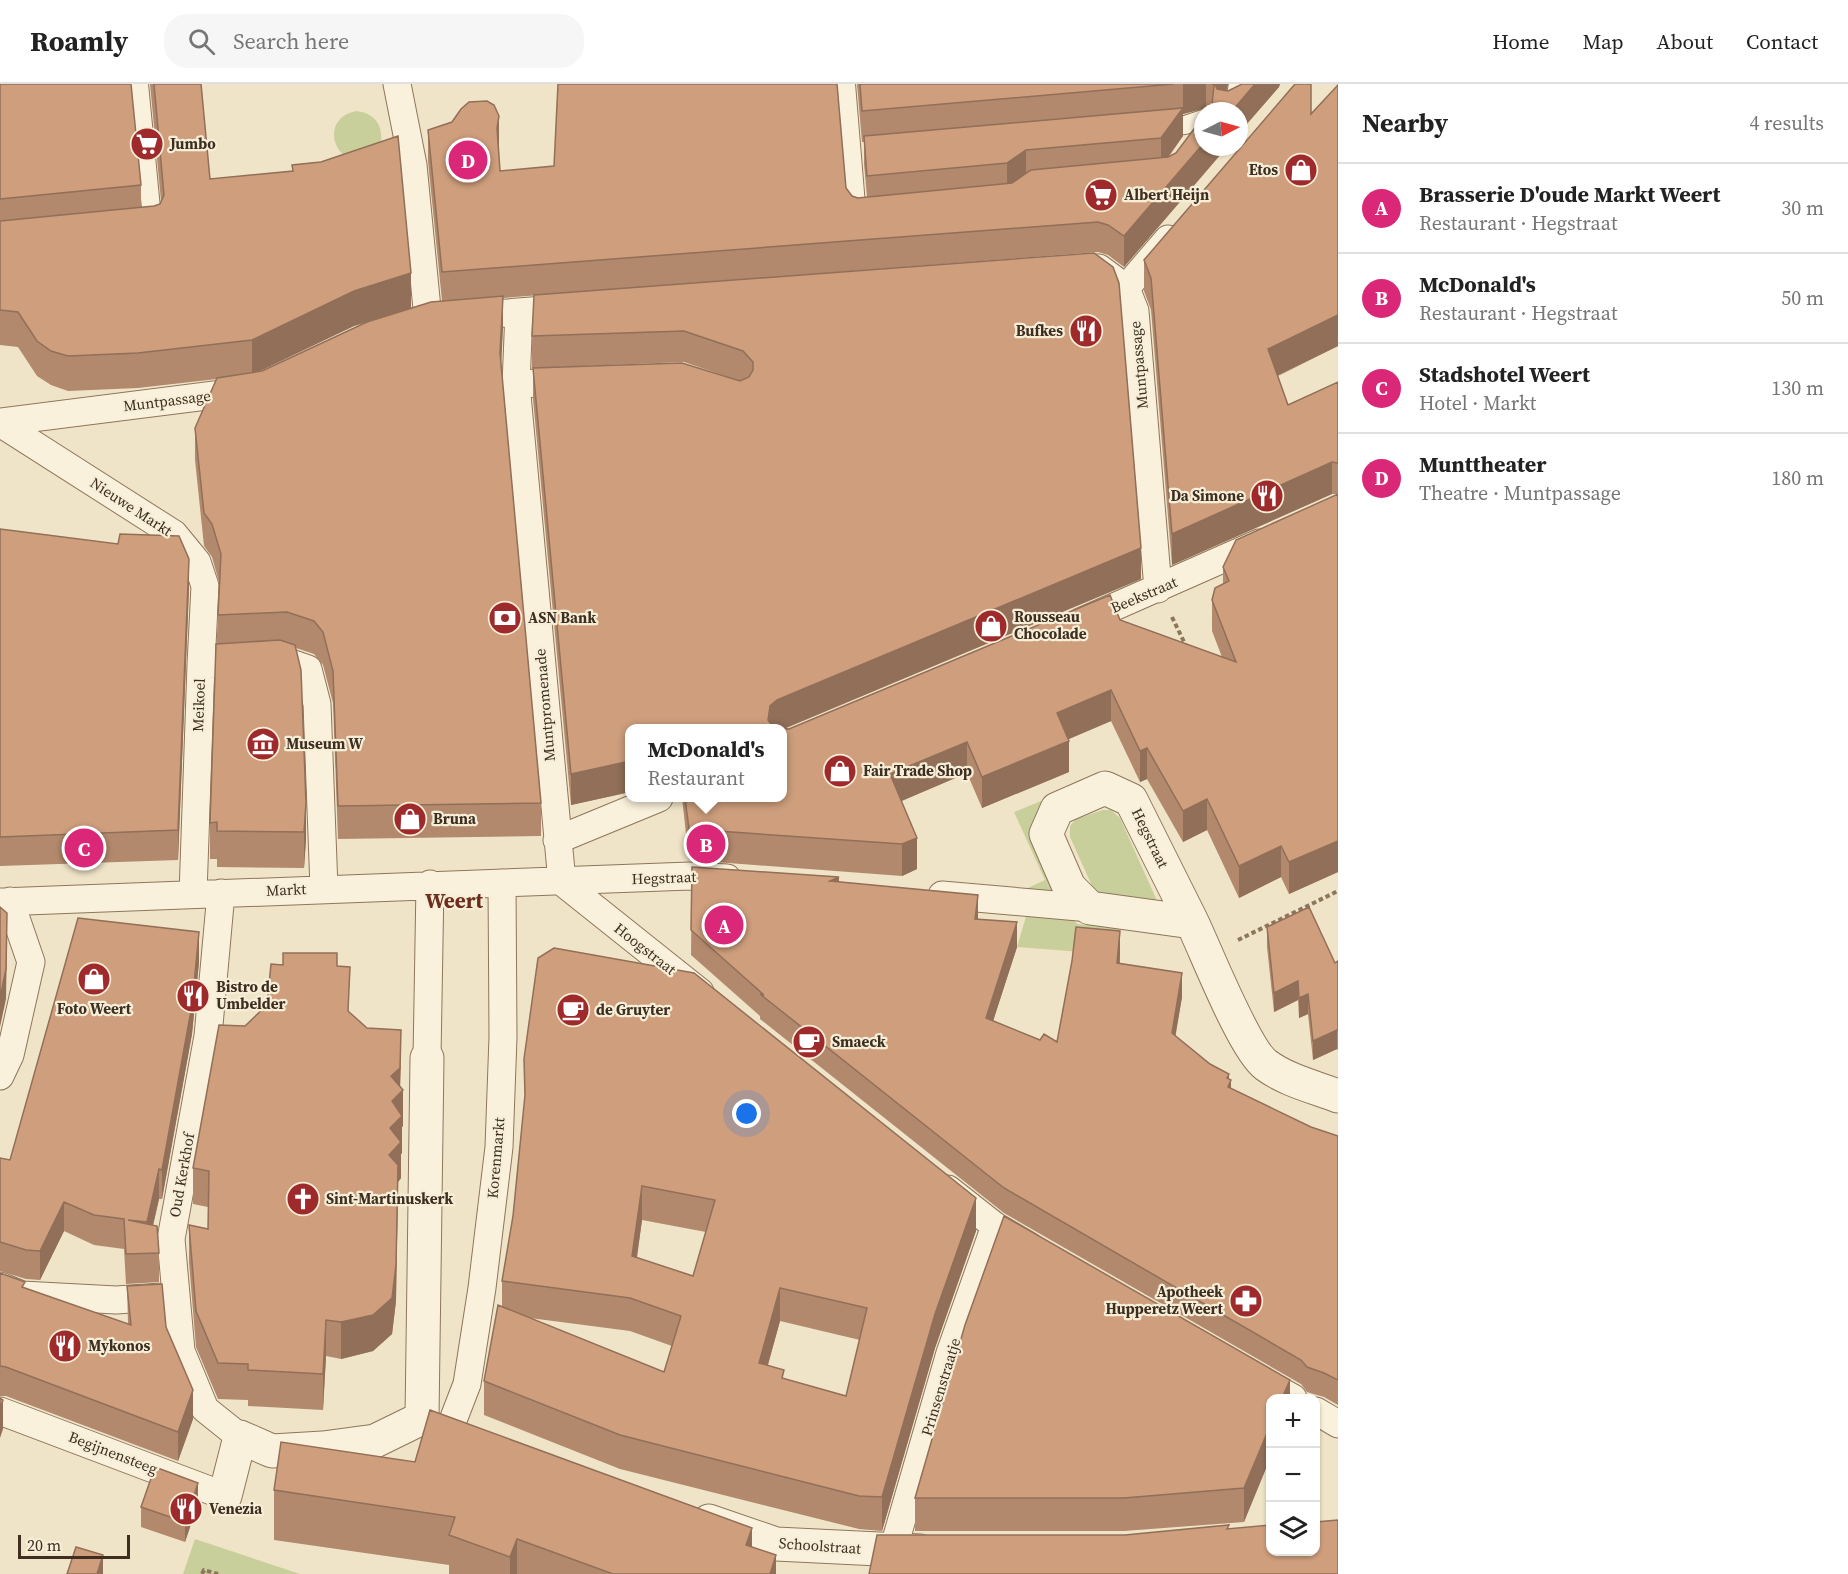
<!DOCTYPE html>
<meta charset="utf-8">
<style>
:root{--surface:#fff;--page:#f6f6f6;--text:#222;--muted:#767676;--line:#e0e0e0;--accent:#db2777}
body{margin:0;font-family:"Source Serif 4",serif;background:var(--page);color:var(--text)}
.controls{position:absolute;right:18px;bottom:18px;display:grid;overflow:hidden;border-radius:12px;box-shadow:0 2px 4px #0004}
.controls button{width:54px;height:54px;display:grid;place-items:center;padding:0;border:0;border-bottom:2px solid var(--line);background:var(--surface);color:var(--text);font:30px sans-serif}
.compass{position:absolute;left:1194px;top:18px;width:54px;height:54px;border-radius:50%;background:var(--surface);box-shadow:0 2px 4px #0004;rotate:84deg}
.scale{position:absolute;left:18px;bottom:15px;width:112px;box-sizing:border-box;padding-left:6px;border:3px solid #3d2e20;border-top:0;font-size:16px;line-height:21px;white-space:nowrap;color:#3d2e20;-webkit-text-stroke:4px #f7eed8;paint-order:stroke}
.you{position:absolute;left:747px;top:1030px;width:21px;height:21px;margin:-15px;border:4px solid #fff;border-radius:50%;background:#1a73e8;box-shadow:0 0 0 9px #1a73e833}
.badge{display:grid;place-items:center;width:39px;height:39px;border-radius:50%;background:var(--accent);color:#fff;font-size:20px;font-weight:700}
.pin{position:absolute;translate:-50% -50%;border:3px solid #fff;box-shadow:0 2px 6px #0006}
.popup{position:absolute;left:625px;top:640px;width:162px;height:78px;box-sizing:border-box;display:grid;place-content:center;border-radius:12px;background:var(--surface);filter:drop-shadow(0 2px 4px #0005);font-size:20px;white-space:nowrap;color:var(--muted)}
.popup b{font-size:22px;color:var(--text)}
.popup::after{content:'';position:absolute;left:50%;top:100%;margin-left:-12px;border:12px solid transparent;border-top-color:var(--surface)}
.list{margin:0;padding:0;list-style:none}
h2{display:flex;justify-content:space-between;align-items:center;height:78px;margin:0;padding:0 24px;font-size:26px}
h2 small{font-size:20px;font-weight:400;color:var(--muted)}
.list li{display:grid;grid-template-columns:39px 1fr auto;gap:18px;align-items:center;box-sizing:border-box;height:90px;padding:0 24px;border-top:2px solid var(--line)}
.list b{display:block;font-size:22px;white-space:nowrap}
.list p{margin:0;font-size:20px;white-space:nowrap;color:var(--muted)}
.list em{font-size:20px;font-style:normal;color:var(--muted)}
.icon{flex:none;width:33px;height:33px;fill:none;stroke:currentColor;stroke-width:2;stroke-linecap:round;stroke-linejoin:round}
.map{position:relative;flex:none;width:1338px;height:1490px;overflow:hidden}
header{display:flex;align-items:center;gap:36px;box-sizing:border-box;height:84px;padding:0 30px;background:var(--surface);border-bottom:2px solid var(--line)}
header strong{font-size:28px}
nav{display:flex;gap:33px;margin-inline-start:auto;font-size:21px}
.search{width:420px;height:54px;background:var(--page);display:flex;align-items:center;gap:15px;box-sizing:border-box;padding:0 21px;border-radius:24px;color:var(--muted);font-size:22px}
main{display:flex}
aside{flex:1;background:var(--surface)}
.map>svg:first-child{display:block}
.green{fill:#c9cf9b}
.lines{fill:none;stroke-linecap:round;stroke-linejoin:round}
.service-casing{stroke:#8d765c;stroke-width:20}
.pedestrian-casing{stroke:#8d765c;stroke-width:29}
.minor-casing{stroke:#8d765c;stroke-width:35}
.path{stroke:#8d765c;stroke-width:4;stroke-dasharray:4.5 3;stroke-linecap:butt}
.service{stroke:#faf1dc;stroke-width:18}
.pedestrian{stroke:#faf1dc;stroke-width:27}
.minor{stroke:#faf1dc;stroke-width:33}
.wall{fill:#b2896c;fill-rule:evenodd}
.shaded-wall{fill:#916f58}
.building{fill:#cf9f7d;stroke:#916f58;stroke-width:1.5;fill-rule:evenodd}
.labels{text-anchor:middle;stroke-width:4.5;stroke-linejoin:round;paint-order:stroke}
.poi-label{font-size:15px;font-weight:bold;fill:#3d2e20;stroke:#f7eed8;text-anchor:start}
.street-label{font-size:15px;fill:#3d2e20;stroke:#f7eed8}
.district-label{font-size:21px;font-weight:bold;fill:#6b2e1e;stroke:#f7eed8}
</style>
<header>
<strong>Roamly</strong>
<div class="search"><svg class="icon" aria-label="search" viewBox="0 0 24 24"><circle cx="10" cy="10" r="6"/><path d="M15 15l6 6"/></svg>Search here</div>
<nav><a>Home</a><a>Map</a><a>About</a><a>Contact</a></nav>
</header>
<main>
<div class="map">
<svg width="1338" height="1490" viewBox="0 0 1338 1490">
<rect width="100%" height="100%" fill="#f0e4c8"/>
<path class="green" d="M356,27C375,29 383,41 381,59L347,74C327,59 330,32 356,27Z
M1046,715C1019,747 1045,777 1059,809L1021,807L1045,796L1014,728Z
M1103,726H1111L1120,734L1158,819L1097,813L1070,753V742L1076,735Z
M1028,826L1070,830L1077,840L1119,844L1120,871L1017,863Z
M195,1455L300,1490H183Z"/>
<g class="lines">
<g class="service-casing">
<path id="service" d="M139,0L153,145
M846,0L857,133H861
M1224,27L1234,23L1238,0
M1161,43L1185,41L1203,35"/>
</g>
<g class="pedestrian-casing">
<path id="pedestrian" d="M397,0L413,81L428,235
M1090,184H1099L1126,204L1135,227L1158,505
M1126,204L1168,155
M468,232L570,224
M516,300L519,228
M0,338L246,307
M0,339L174,450L197,478L205,502L201,581
M1080,538L1259,459
M557,756L659,714
M562,798L700,908
M562,798L516,300L569,298
M221,809L208,952L171,1155L181,1267L205,1325L240,1353
M193,810L201,581L282,576L308,585L317,620L324,804
M942,811L1090,824
M0,818L690,792L727,794
M427,974L430,800
M0,992L10,971L31,878L10,817
M948,1105L995,1142L1029,1162
M0,1202L22,1211L116,1216L162,1213
M1257,1294L1293,1314
M0,1327L225,1412
M1316,1327L1338,1340
M450,1344L467,1300L482,1204L499,1063L503,953L502,799
M893,1466L950,1269L995,1142"/>
</g>
<g class="minor-casing">
<path id="minor" d="M1192,838L1131,716L1105,704L1057,725L1046,750L1069,803L1090,824L1192,838C1206,867 1244,965 1266,981C1286,996 1314,1003 1338,1012
M422,1334L427,974
M225,1412L240,1353L272,1367L323,1364L375,1357L422,1334
M709,1437L776,1460L920,1467"/>
</g>
<path class="path" d="M1172,533L1187,564
M1238,856L1338,807
M202,1490L204,1486L218,1490"/>
<use href="#service" class="service"/>
<use href="#pedestrian" class="pedestrian"/>
<use href="#minor" class="minor"/>
</g>
<path class="wall" d="M0,0L141,101V124L154,122L160,120L161,117L150,0H201L210,95L292,88V81L411,224L354,242L256,288L262,287L442,217L428,77V46L499,62L498,66L500,87L846,104L852,112L858,114L867,113L864,80V58H862L857,0H1228L1226,7H1228L1242,0H1280L1279,3L1239,49V27L1208,26L1206,24L1183,30V52L1168,74L1203,63H1227L1124,183L1108,171L1098,168L503,214L501,279L541,719V752L338,755L333,619L323,581L314,570L296,564L306,755L304,784L217,783V775H210V739L219,498L212,473L204,462L195,376V344L217,295L138,304L68,307L51,301L37,292L18,263L0,261Z
M1311,30L1338,262L1278,292L1288,321L1338,298V788L1289,810L1281,793L1239,814L1207,746L1183,758L1147,695L1140,698L1111,637L1069,655V688L982,724L967,689L901,717L917,785L902,792L689,776L682,714H783V645H630V708L571,721L533,315V284L740,297L684,278L532,284V252L1094,169L1141,495L784,645H789L1120,536L1222,573L1212,547V516L1223,500V483L1338,410H1332L1172,481L1151,226L1144,207V176Z
M0,445L189,504L178,776L0,782Z
M692,783L839,798L978,835L1017,863L993,937L1040,956L1057,958L1120,871V879L1182,913L1175,952L1229,995L1231,1005L1311,1043L1338,1052V1321L1324,1313L1307,1308L1301,1300L1004,1129L760,935V932L691,871Z
M1267,843L1335,879L1338,877V966L1337,965L1313,976L1308,930L1299,934L1298,916L1274,928L1267,863Z
M199,878L192,950L162,1115H159L153,1141L159,1169V1198L126,1200L124,1165L94,1161L64,1147L40,1196L26,1195L0,1187V1074L10,1076Z
M337,882L349,928L401,983L400,1003L403,1042L402,1043V1069L401,1070V1094L398,1098L396,1217L392,1250L373,1267L341,1275L326,1272L323,1326L248,1322V1316L218,1315L196,1263L189,1178V1141L208,1145V1123L193,1120V1084L245,942Z
M524,975L976,1147L935,1264L882,1447L859,1445L620,1385L484,1331V1297L502,1223V1197L513,1132L525,1018ZM642,1136L706,1148L693,1192L637,1174ZM530,1234L630,1247L672,1262L664,1288ZM780,1237L860,1256L846,1312L784,1295L768,1281Z
M0,1189L25,1204L128,1240L127,1202L166,1243L193,1335L178,1377L6,1312H0Z
M1290,1314L1244,1438L1124,1447H915V1414Z
M274,1406L752,1463L776,1490H449V1481L274,1456Z
M198,1419L185,1458L141,1443V1423Z"/>
<path class="shaded-wall" d="M1183,0H1206V24L1183,30V52L1161,82V54L1183,25Z
M1213,0H1228L1224,15L1214,1Z
M1255,0H1280L1279,3L1239,49V27H1232Z
M499,32V62L497,75V44Z
M1203,60V63H1227L1124,183V152Z
M1026,66V95L1007,107V79Z
M411,189V224L354,242L252,291V256L354,207Z
M503,212V245L500,301V269Z
M1338,231V262L1268,296V265Z
M1332,378V410L1172,481V450Z
M1141,464V495L783,645H768L770,622L777,616Z
M189,475V504L178,776V746Z
M1111,606V637L1057,660V629Z
M1069,657V688L982,724V693Z
M967,658V689L890,722V690Z
M1147,664V695L1140,698V667Z
M630,677V708L571,721V690Z
M1207,715V746L1183,758V727Z
M306,719V755L304,784V748Z
M917,754V785L902,792V760Z
M1338,757V788L1289,810V778Z
M1281,762V793L1239,814V782Z
M839,793V818L830,797Z
M978,811V835H975Z
M1017,838V863L986,959V934Z
M1120,847V871L1117,903V879Z
M199,848V878L192,950L162,1115V1086Z
M7,859L6,915L0,943V914Z
M1182,889V913L1172,973V949Z
M1298,897V916L1274,928V909Z
M1308,910V930L1299,934V914Z
M401,946L400,1009L403,1006V1042L402,1043V1069L401,1070V1094L398,1098L396,1217L392,1250L373,1267L341,1275V1238L389,1071L390,1044L391,992Z
M1337,946V965L1313,976V957Z
M1229,990V1000L1231,996V1021L1228,1027L1227,994Z
M159,1085V1115L147,1168V1138Z
M642,1102V1136L632,1206V1172Z
M976,1114V1147L935,1264L882,1447V1413L935,1230Z
M64,1118V1147L40,1196V1167Z
M780,1204V1237L759,1312V1279Z
M326,1236V1272L323,1326V1290Z
M1290,1296V1314H1282Z
M193,1306V1335L178,1377V1348Z
M3,1316V1345L0,1354V1324Z
M1270,1342V1375L1244,1438V1404Z
M198,1399V1419L185,1458V1438Z
M752,1444V1490L746,1461Z
M517,1455V1490H510V1473Z
M103,1471V1490H97Z
M776,1471V1490H770Z"/>
<path class="building" d="M0,0H131L141,101L0,115Z
M154,0H201L210,95L293,87L292,81L321,78L398,52L411,189L354,207L252,256L138,269L68,272L51,267L37,257L18,228L0,226V137L154,122L160,120L164,111Z
M558,0H837L846,104L852,112L858,114L1012,99L1031,86L1168,73L1176,69L1203,33V60L1124,152L1108,141L1098,138L442,188L428,46L452,38L461,25L469,18L487,17L494,21L499,32L497,44L500,87L554,82Z
M860,0H1174L862,27Z
M1212,0H1215L1217,5L1228,7L1242,0H1255L1232,27H1208L1212,21L1214,1Z
M1295,0H1311V30L1338,1V231L1268,265L1288,321L1338,298V379L1332,378L1172,450L1151,194L1144,176Z
M1183,24L1161,54L1026,66L1007,79L867,92L864,52Z
M1094,169L1113,183L1119,199L1141,464L777,616L770,622L768,636L774,644L789,645L1110,511L1120,536L1236,578L1212,516L1215,504L1229,497L1223,483L1236,456L1338,410V757L1289,778L1281,762L1239,782L1207,715L1183,727L1147,664L1140,667L1111,606L1057,629L1069,657L982,693L967,658L890,690L917,754L902,760L689,745L685,714H783V645H630V677L571,690L533,284L682,279L740,297L749,293L753,286V278L743,267L684,247L532,252L534,211Z
M503,212L500,269L541,719L338,722L333,587L323,548L314,537L287,528L218,531L221,470L212,440L204,429L195,344L217,294L262,287L367,238L431,218Z
M0,445L118,460L120,450L179,452L189,475L178,746L0,753Z
M280,556L295,561L301,586L306,719L304,748L217,747V738L210,739L216,560Z
M692,783L839,793L830,797L978,811L975,835L1017,838L986,934L1040,956L1044,950L1057,958L1072,877L1076,843L1120,847L1117,879L1182,889L1172,949L1210,980L1229,990L1227,994L1231,996L1228,1003L1311,1043L1338,1052V1296L1324,1289L1307,1283L1301,1276L1004,1104L760,910L764,911L691,846Z
M0,823L7,829L6,885L0,914Z
M1309,823L1335,879L1338,877V946H1337L1313,957L1308,910L1299,914L1298,897L1274,909L1267,843Z
M78,834L199,848L192,921L162,1086L159,1085L147,1138L128,1136L157,1142L159,1169L126,1170L124,1135L94,1131L64,1118L40,1167L26,1166L0,1158V1074L10,1076Z
M554,864L694,889L976,1114L935,1230L882,1413L859,1412L620,1351L484,1297L498,1221L664,1288L681,1232L630,1214L502,1197L513,1132L525,1011L524,975L538,874ZM642,1102L715,1116L693,1192L632,1172ZM780,1204L867,1224L846,1312L782,1294L784,1286L759,1279Z
M283,869H337V882L350,883L348,927L367,944L401,946L400,984L391,992L403,1006L392,1017L402,1032L390,1044L401,1058L389,1071L398,1081L396,1181L392,1214L373,1231L341,1238L326,1236L323,1290L248,1286V1280L218,1279L196,1227L189,1141L208,1145L209,1087L193,1084L219,941L245,942L267,921L271,880L283,881Z
M1004,1132L1290,1296L1282,1314H1270V1342L1244,1404L1124,1414H915L965,1241Z
M0,1189L25,1198L22,1203L131,1241L127,1202L162,1200L166,1243L193,1306L178,1348L6,1283L0,1282Z
M0,1314L3,1316L0,1324Z
M430,1326L752,1444L746,1461L776,1471L770,1490H613L517,1455L510,1473L449,1451L455,1433L274,1406L281,1358L415,1378Z
M155,1383L198,1399L185,1438L141,1423Z
M1338,1436V1490H869L877,1451H1125L1229,1441L1227,1445L1270,1441V1467H1316V1438Z
M76,1463L103,1471L97,1490H67Z"/>
<defs>
<g id="supermarket-disc" transform="scale(1.725)"><circle r="9.5" fill="#9e2a2b" stroke="#f7eed8"/><path d="M-6-5.5h2.5l.6 2H6L4.5 2H-2.5L-4.4-4H-6ZM-1.5 3.2a1.3 1.3 0 1 0 .1 0ZM3 3.2a1.3 1.3 0 1 0 .1 0Z" fill="#fff"/></g>
<g id="shop-disc" transform="scale(1.725)"><circle r="9.5" fill="#9e2a2b" stroke="#f7eed8"/><path d="M-5-2.5h2.3a2.7 3.5 0 0 1 5.4 0H5L5.5 6h-11ZM-1.5-2.5h3a1.5 2.3 0 0 0-3 0Z" fill="#fff"/></g>
<g id="restaurant-disc" transform="scale(1.725)"><circle r="9.5" fill="#9e2a2b" stroke="#f7eed8"/><path d="M-5-6h1v4h1v-4h1v4h1v-4h1v5L-1.5 .5V6h-2V.5L-5-1ZM5-6V6H3V1.5H1.5Q1.5-4 5-6Z" fill="#fff"/></g>
<g id="bank-disc" transform="scale(1.725)"><circle r="9.5" fill="#9e2a2b" stroke="#f7eed8"/><path d="M-6-4H6V4H-6ZM0-2.3a2.3 2.3 0 1 0 0 4.6a2.3 2.3 0 1 0 0-4.6Z" fill="#fff"/></g>
<g id="museum-disc" transform="scale(1.725)"><circle r="9.5" fill="#9e2a2b" stroke="#f7eed8"/><path d="M0-6L6-3V-2H-6V-3ZM-5-1h2V3h-2ZM-1-1h2V3h-2ZM3-1h2V3H3ZM-6 4H6V6H-6Z" fill="#fff"/></g>
<g id="cafe-disc" transform="scale(1.725)"><circle r="9.5" fill="#9e2a2b" stroke="#f7eed8"/><path d="M-5.5-4.5H6V0H3Q3 3.5 0 3.5H-2.5Q-5.5 3.5-5.5 0ZM3-3.2v2h1.7v-2ZM-6 4.5H4V6H-6Z" fill="#fff"/></g>
<g id="church-disc" transform="scale(1.725)"><circle r="9.5" fill="#9e2a2b" stroke="#f7eed8"/><path d="M-1.2-6h2.4v3.5h3.3v2.4h-3.3V6h-2.4V-.1h-3.3v-2.4h3.3Z" fill="#fff"/></g>
<g id="pharmacy-disc" transform="scale(1.725)"><circle r="9.5" fill="#9e2a2b" stroke="#f7eed8"/><path d="M-2-6h4v4h4v4h-4v4h-4v-4h-4v-4h4Z" fill="#fff"/></g>
</defs>
<g fill-rule="evenodd">
<use href="#supermarket-disc" x="147" y="60"/>
<use href="#shop-disc" x="1301" y="86"/>
<use href="#supermarket-disc" x="1101" y="111"/>
<use href="#restaurant-disc" x="1086" y="247"/>
<use href="#restaurant-disc" x="1267" y="412"/>
<use href="#bank-disc" x="505" y="534"/>
<use href="#shop-disc" x="991" y="542"/>
<use href="#museum-disc" x="263" y="660"/>
<use href="#shop-disc" x="840" y="687"/>
<use href="#shop-disc" x="410" y="735"/>
<use href="#shop-disc" x="94" y="895"/>
<use href="#restaurant-disc" x="193" y="912"/>
<use href="#cafe-disc" x="573" y="926"/>
<use href="#cafe-disc" x="809" y="958"/>
<use href="#church-disc" x="303" y="1115"/>
<use href="#pharmacy-disc" x="1246" y="1217"/>
<use href="#restaurant-disc" x="65" y="1262"/>
<use href="#restaurant-disc" x="186" y="1425"/>
</g>
<g class="labels">
<g class="poi-label">
<text x="170" y="65">Jumbo</text>
<text x="1278" y="91" text-anchor="end">Etos</text>
<text x="1124" y="116">Albert Heijn</text>
<text x="1063" y="252" text-anchor="end">Bufkes</text>
<text x="1244" y="417" text-anchor="end">Da Simone</text>
<text x="1014" y="538">Rousseau<tspan x="1014" dy="17">Chocolade</tspan></text>
<text x="528" y="539">ASN Bank</text>
<text x="286" y="665">Museum W</text>
<text x="863" y="692">Fair Trade Shop</text>
<text x="433" y="740">Bruna</text>
<text x="216" y="908">Bistro de<tspan x="216" dy="17">Umbelder</tspan></text>
<text x="94" y="930" text-anchor="middle">Foto Weert</text>
<text x="596" y="931">de Gruyter</text>
<text x="832" y="963">Smaeck</text>
<text x="326" y="1120">Sint-Martinuskerk</text>
<text x="1223" y="1213" text-anchor="end">Apotheek<tspan x="1223" dy="17">Hupperetz Weert</tspan></text>
<text x="88" y="1267">Mykonos</text>
<text x="209" y="1430">Venezia</text>
</g>
<g class="street-label">
<text transform="translate(1139 281) rotate(-95)" y="5">Muntpassage</text>
<text transform="translate(167 317) rotate(-7)" y="5">Muntpassage</text>
<text transform="translate(131 423) rotate(33)" y="5">Nieuwe Markt</text>
<text transform="translate(1144 511) rotate(-23)" y="5">Beekstraat</text>
<text transform="translate(199 621) rotate(-88)" y="5">Meikoel</text>
<text transform="translate(545 621) rotate(-95)" y="5">Muntpromenade</text>
<text transform="translate(1150 754) rotate(64)" y="5">Hegstraat</text>
<text transform="translate(664 794) rotate(-2)" y="5">Hegstraat</text>
<text transform="translate(286 806) rotate(-3)" y="5">Markt</text>
<text transform="translate(645 865) rotate(38)" y="5">Hoogstraat</text>
<text transform="translate(496 1074) rotate(-85)" y="5">Korenmarkt</text>
<text transform="translate(182 1091) rotate(-80)" y="5">Oud Kerkhof</text>
<text transform="translate(941 1303) rotate(-73)" y="5">Prinsenstraatje</text>
<text transform="translate(113 1369) rotate(21)" y="5">Begijnensteeg</text>
<text transform="translate(820 1462) rotate(4)" y="5">Schoolstraat</text>
</g>
<g class="district-label">
<text x="454" y="824">Weert</text>
</g>
</g>
</svg>
<div class="controls">
<button>+</button>
<button>−</button>
<button><svg class="icon" aria-label="layers" viewBox="0 0 24 24"><path d="M12 4l9 5-9 5-9-5zM3 14l9 5 9-5"/></svg></button>
</div>
<svg class="compass" viewBox="-18 -18 36 36"><path d="M0-13l5 13h-10z" fill="#e53935"/><path d="M0 13l5-13h-10z" fill="#767676"/></svg>
<div class="scale">20 m</div>
<div class="you"></div>
<div class="pin badge" style="left:724px;top:841px">A</div>
<div class="pin badge" style="left:706px;top:760px">B</div>
<div class="popup"><b>McDonald's</b>Restaurant</div>
<div class="pin badge" style="left:84px;top:764px">C</div>
<div class="pin badge" style="left:468px;top:76px">D</div>
</div>
<aside>
<h2>Nearby<small>4 results</small></h2>
<ul class="list">
<li><span class="badge">A</span><div><b>Brasserie D'oude Markt Weert</b><p>Restaurant · Hegstraat</p></div><em>30 m</em></li>
<li><span class="badge">B</span><div><b>McDonald's</b><p>Restaurant · Hegstraat</p></div><em>50 m</em></li>
<li><span class="badge">C</span><div><b>Stadshotel Weert</b><p>Hotel · Markt</p></div><em>130 m</em></li>
<li><span class="badge">D</span><div><b>Munttheater</b><p>Theatre · Muntpassage</p></div><em>180 m</em></li>
</ul>
</aside>
</main>
